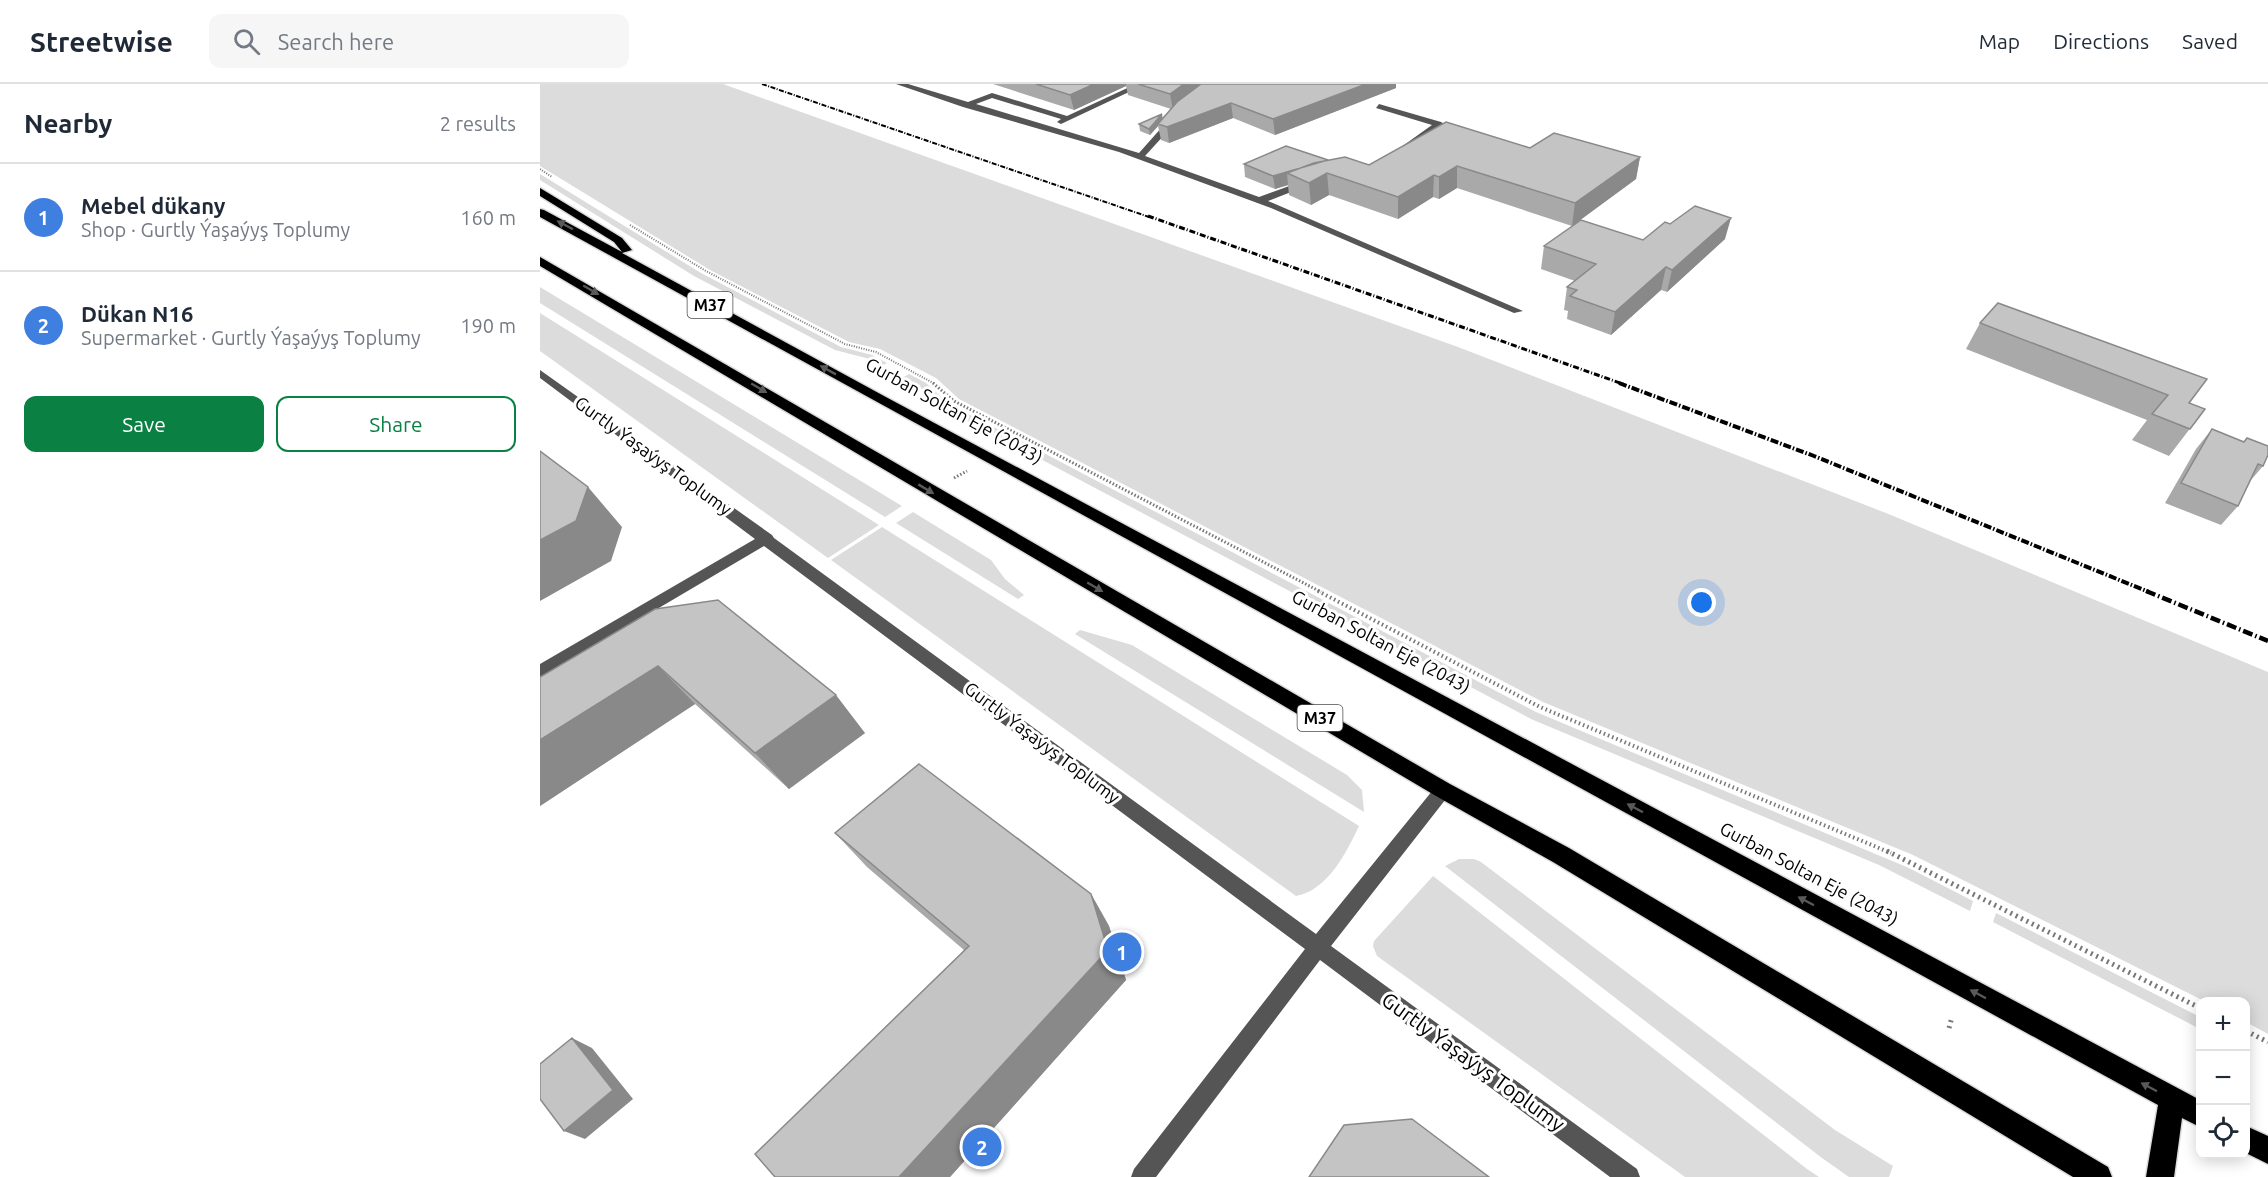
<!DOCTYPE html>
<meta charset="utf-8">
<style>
:root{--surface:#fff;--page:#f6f6f7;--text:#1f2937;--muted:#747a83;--line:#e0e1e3;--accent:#0b8043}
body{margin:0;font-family:Ubuntu,sans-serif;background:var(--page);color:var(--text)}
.controls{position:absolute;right:18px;bottom:18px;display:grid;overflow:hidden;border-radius:12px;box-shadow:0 3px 15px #0003}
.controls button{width:54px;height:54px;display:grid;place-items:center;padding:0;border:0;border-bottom:2px solid var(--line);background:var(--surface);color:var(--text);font:30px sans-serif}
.you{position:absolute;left:1162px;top:519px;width:21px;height:21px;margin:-15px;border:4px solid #fff;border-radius:50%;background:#1a73e8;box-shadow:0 0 0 9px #1a73e833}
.badge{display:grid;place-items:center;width:39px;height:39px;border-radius:50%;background:var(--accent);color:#fff;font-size:20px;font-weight:700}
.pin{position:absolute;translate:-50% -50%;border:3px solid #fff;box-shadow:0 2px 6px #0006}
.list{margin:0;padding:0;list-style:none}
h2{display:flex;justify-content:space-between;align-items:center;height:78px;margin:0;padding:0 24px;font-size:26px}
h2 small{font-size:20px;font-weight:400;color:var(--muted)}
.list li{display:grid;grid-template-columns:39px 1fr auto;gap:18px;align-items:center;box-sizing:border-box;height:108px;padding:0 24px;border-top:2px solid var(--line)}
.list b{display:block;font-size:22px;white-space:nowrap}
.list p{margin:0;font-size:20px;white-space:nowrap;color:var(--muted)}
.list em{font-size:20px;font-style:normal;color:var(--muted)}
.actions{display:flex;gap:12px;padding:18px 24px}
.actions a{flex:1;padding:14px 0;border:2px solid var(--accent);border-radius:12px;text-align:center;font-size:21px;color:var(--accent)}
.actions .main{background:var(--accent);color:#fff}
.icon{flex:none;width:33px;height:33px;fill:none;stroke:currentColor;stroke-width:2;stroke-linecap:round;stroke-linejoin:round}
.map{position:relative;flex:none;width:1728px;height:1093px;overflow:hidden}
header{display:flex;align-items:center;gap:36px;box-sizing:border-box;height:84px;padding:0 30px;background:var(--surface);border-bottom:2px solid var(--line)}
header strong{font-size:28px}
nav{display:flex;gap:33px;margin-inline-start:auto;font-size:21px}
.search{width:420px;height:54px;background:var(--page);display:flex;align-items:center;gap:15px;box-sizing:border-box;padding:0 21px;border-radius:12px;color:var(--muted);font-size:22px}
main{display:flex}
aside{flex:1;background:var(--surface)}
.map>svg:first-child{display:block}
.green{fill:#dcdcdc}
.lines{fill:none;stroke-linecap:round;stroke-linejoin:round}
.highway-casing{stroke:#dbdbdb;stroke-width:3}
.path-far3{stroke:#777;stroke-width:2;stroke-dasharray:1 1.5;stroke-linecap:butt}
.path-far2{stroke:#777;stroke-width:3;stroke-dasharray:1.5 2;stroke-linecap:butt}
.path-far1{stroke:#777;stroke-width:4;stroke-dasharray:1.5 3;stroke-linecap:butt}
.path{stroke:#777;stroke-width:5;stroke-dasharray:2 4;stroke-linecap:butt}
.minor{fill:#555;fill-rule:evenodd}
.highway{fill:#000;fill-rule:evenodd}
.rail-far3{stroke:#000;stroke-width:2;stroke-dasharray:5 1.5 1 1.5;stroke-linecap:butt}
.rail-far2{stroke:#000;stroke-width:3;stroke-dasharray:6 2 1 2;stroke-linecap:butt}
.rail-far1{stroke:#000;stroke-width:4;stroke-dasharray:8 2 1.5 2;stroke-linecap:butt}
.rail{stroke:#000;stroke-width:4.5;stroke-dasharray:10 3 1.5 3;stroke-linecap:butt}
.wall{fill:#a9a9a9}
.shaded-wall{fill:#898989}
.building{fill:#c4c4c4;stroke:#898989;stroke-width:1.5}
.oneway{fill:#595959}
.labels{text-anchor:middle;stroke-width:6;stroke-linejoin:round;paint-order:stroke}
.shield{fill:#fff;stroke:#4c4c4c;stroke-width:1.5}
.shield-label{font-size:16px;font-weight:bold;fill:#000}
.street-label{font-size:18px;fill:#000;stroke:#fff}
.near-street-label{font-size:21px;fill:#000;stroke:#fff}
</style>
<header>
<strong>Streetwise</strong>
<div class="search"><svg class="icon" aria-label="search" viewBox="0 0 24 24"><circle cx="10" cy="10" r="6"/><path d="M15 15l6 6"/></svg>Search here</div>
<nav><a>Map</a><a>Directions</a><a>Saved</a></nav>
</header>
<main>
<aside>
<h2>Nearby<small>2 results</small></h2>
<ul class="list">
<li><span class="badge" style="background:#3f7fe0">1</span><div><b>Mebel dükany</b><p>Shop · Gurtly Ýaşaýyş Toplumy</p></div><em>160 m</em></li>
<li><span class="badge" style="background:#3f7fe0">2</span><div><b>Dükan N16</b><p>Supermarket · Gurtly Ýaşaýyş Toplumy</p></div><em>190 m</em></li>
</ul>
<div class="actions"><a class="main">Save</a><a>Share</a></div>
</aside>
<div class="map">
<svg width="1728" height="1093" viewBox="0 0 1728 1093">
<rect width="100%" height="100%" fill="#fff"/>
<path class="green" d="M0,0H183L918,263L1346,429L1728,588V950L1706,938V918L1664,917L1373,771L1003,618L419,315L396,294L340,265L309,258L170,186L0,82Z
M0,90L161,189L301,263L332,271L347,279L341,282L326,274L295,266L154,192L0,96Z
M0,203L362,422L345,433L0,219Z
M0,229L339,441L288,474L0,267Z
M369,290L386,299L409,320L471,352L465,357L402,323L380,303L362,294Z
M481,357L996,628L1369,784L1433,817L1430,827L1339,781L991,635L474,361Z
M373,428L451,476L465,495L484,511L478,515L356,439Z
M342,443L819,742C806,769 788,806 756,812L291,476Z
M540,546L592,561L807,691L822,706L824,728L535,550Z
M919,775H934L941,778L1295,1046L1353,1082L1349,1093H1309L1282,1074L905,782Z
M893,792L1267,1085L1279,1093H1145L837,872L833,862L834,857Z
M1456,829L1660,933V945L1453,838Z"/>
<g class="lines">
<g class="highway-casing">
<path id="highway" d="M0,104L82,154L92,166L82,169L344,312L1660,1016V1043L1642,1034L1634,1093H1606L1618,1021L0,133V125L4,126L82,168L74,158L0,112Z
M0,173L910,700L1029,764L1568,1083L1572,1093H1533L1013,778L896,712L0,182Z
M1706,1042L1728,1052V1080L1706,1069Z"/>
</g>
<path class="path-far3" d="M0,85L12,93
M90,141L166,187L305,260L336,268L395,300"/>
<path class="path-far2" d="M393,299L414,317L781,508
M414,394L427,387"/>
<path class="path-far1" d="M778,507L1000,623L1351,769"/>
<path class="path" d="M1347,767L1660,924
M1409,944L1412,933
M1706,947L1728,958"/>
<path class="minor" d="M356,0H368L428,18L452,9L527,32L596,0H606L521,40L517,38L521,35L452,14L436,20L599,69L631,33H637V37L605,72L719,113L763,97H769V101L728,117L983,227L974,229L731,124L579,68L423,23Z
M839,20L901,38L908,42L904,44L899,43L870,65H864V61L892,41L836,24Z
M0,286L232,451L234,454L776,850L897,701L903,699L909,701L912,706L909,711L791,862L1097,1085L1100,1093H1070L780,876L616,1093H591L594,1085L765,865L224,462L0,594V580L215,455L0,294Z"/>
<use href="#highway" class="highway"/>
<path class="rail-far3" d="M222,0L612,134"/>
<path class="rail-far2" d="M608,132L1083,300"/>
<path class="rail-far1" d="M1079,299L1274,372L1609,508"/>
<path class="rail" d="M1606,507L1728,557"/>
</g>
<path class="wall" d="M453,0H856V4L735,51L693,34L629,59L621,56L618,42L610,51L600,47L599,40L622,35L631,25L588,11L586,2L534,26Z
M990,64L1100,73L1096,95L1032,142L917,104L899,115L893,113L858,135L789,111L771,121L749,111L748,101L735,105L705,93L704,80L788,76L829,81Z
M1130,140L1185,155L1127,208L1121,206L1071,251L1027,235L1028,227L1024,226L1027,203L1035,197L1001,185L1004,162L1103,156Z
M1440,239L1649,319L1665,325L1629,372L1592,356L1607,336L1426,265Z
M1672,345L1704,358L1707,354L1723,382L1711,396L1698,422L1681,441L1625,419L1656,365Z
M115,525L325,649L249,705L155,620L0,722V593Z
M295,749L551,810L569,842L586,896L410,1093H235L424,866L327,783Z"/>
<path class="shaded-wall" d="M554,0H586V2L534,26L530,11Z
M644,0H681L633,26L630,10Z
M826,0H856V4L735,51L733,35Z
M691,19L693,34L629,59L627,43Z
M622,30L623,36L618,40V42L610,51L609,45Z
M1100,73L1096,95L1032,142L1035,119Z
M788,76L787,89L789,111L771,121L769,99L747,89L748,101L735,105L733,92Z
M917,82V104L899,115V93Z
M894,91L893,113L858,135V113Z
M1191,134L1185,155L1127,208L1132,186Z
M1126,183L1121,206L1071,251L1075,228Z
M48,403L82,443L71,477L0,517V456Z
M118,582L155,620L0,722V656Z
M296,611L325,649L249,705L215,669Z
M551,810L569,842L586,896L410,1093H359Z
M32,954L52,964L93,1015L45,1055L24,1047Z"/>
<path class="building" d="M496,0H554L530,11Z
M598,0H644L630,10Z
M661,0H826L733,35L691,19L627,43L618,40L637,18Z
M622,30L609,45L599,40Z
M906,38L990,64L1014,49L1100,73L1035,119L917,82L899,93L894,91L858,113L787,89L769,99L747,89L774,79L805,73L829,81Z
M746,62L788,76L733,92L704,80Z
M1155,122L1191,134L1132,186L1126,183L1075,228L1030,212L1037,206L1027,203L1056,180L1004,162L1041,136L1103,156L1125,138L1130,140Z
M1458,219L1667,295L1649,319L1665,325L1650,345L1612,330L1628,311L1440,239Z
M1672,345L1704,358L1707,354L1728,362V371L1723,382L1718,380L1698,422L1641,399Z
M0,367L48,403L36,437L0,456Z
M178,516L296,611L215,669L118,582L0,656V593L115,525Z
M379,680L551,810L568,866L359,1093H235L215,1070L429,862L295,749Z
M32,954L73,1006L24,1047L0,1015V980Z
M872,1035L949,1093H769L804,1041Z"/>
<defs><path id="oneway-solid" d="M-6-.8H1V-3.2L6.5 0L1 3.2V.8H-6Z" transform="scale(1.5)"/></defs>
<g class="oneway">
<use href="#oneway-solid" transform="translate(25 141) rotate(-152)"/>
<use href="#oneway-solid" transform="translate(51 206) rotate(30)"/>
<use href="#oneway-solid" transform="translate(288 286) rotate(-151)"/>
<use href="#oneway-solid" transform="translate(219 304) rotate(30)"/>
<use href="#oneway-solid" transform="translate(386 405) rotate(31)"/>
<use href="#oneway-solid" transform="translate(555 503) rotate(30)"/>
<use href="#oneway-solid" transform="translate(1095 724) rotate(-152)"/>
<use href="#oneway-solid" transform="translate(1266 817) rotate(-152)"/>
<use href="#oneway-solid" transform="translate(1438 910) rotate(-152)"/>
<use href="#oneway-solid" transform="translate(1609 1003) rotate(-152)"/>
</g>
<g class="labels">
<g class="shield">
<rect x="147.5" y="208" width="45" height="26" rx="4.5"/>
<rect x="757.5" y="621" width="45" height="26" rx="4.5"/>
</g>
<g class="shield-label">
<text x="170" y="227">M37</text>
<text x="780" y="640">M37</text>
</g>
<g class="street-label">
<text transform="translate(414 327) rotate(29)" y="6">Gurban Soltan Eje (2043)</text>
<text transform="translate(113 372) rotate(36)" y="6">Gurtly Ýaşaýyş Toplumy</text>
<text transform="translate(841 558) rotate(28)" y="6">Gurban Soltan Eje (2043)</text>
<text transform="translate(502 659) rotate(37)" y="6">Gurtly Ýaşaýyş Toplumy</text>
<text transform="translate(1269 790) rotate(28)" y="6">Gurban Soltan Eje (2043)</text>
</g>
<g class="near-street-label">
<text transform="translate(933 978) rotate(36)" y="7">Gurtly Ýaşaýyş Toplumy</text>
</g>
</g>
</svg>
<div class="controls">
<button>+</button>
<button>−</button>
<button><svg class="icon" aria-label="locate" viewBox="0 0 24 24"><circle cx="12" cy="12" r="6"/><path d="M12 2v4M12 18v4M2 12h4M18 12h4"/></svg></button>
</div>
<div class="you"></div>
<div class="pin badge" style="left:582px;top:868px;background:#3f7fe0">1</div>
<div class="pin badge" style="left:442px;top:1063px;background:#3f7fe0">2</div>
</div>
</main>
